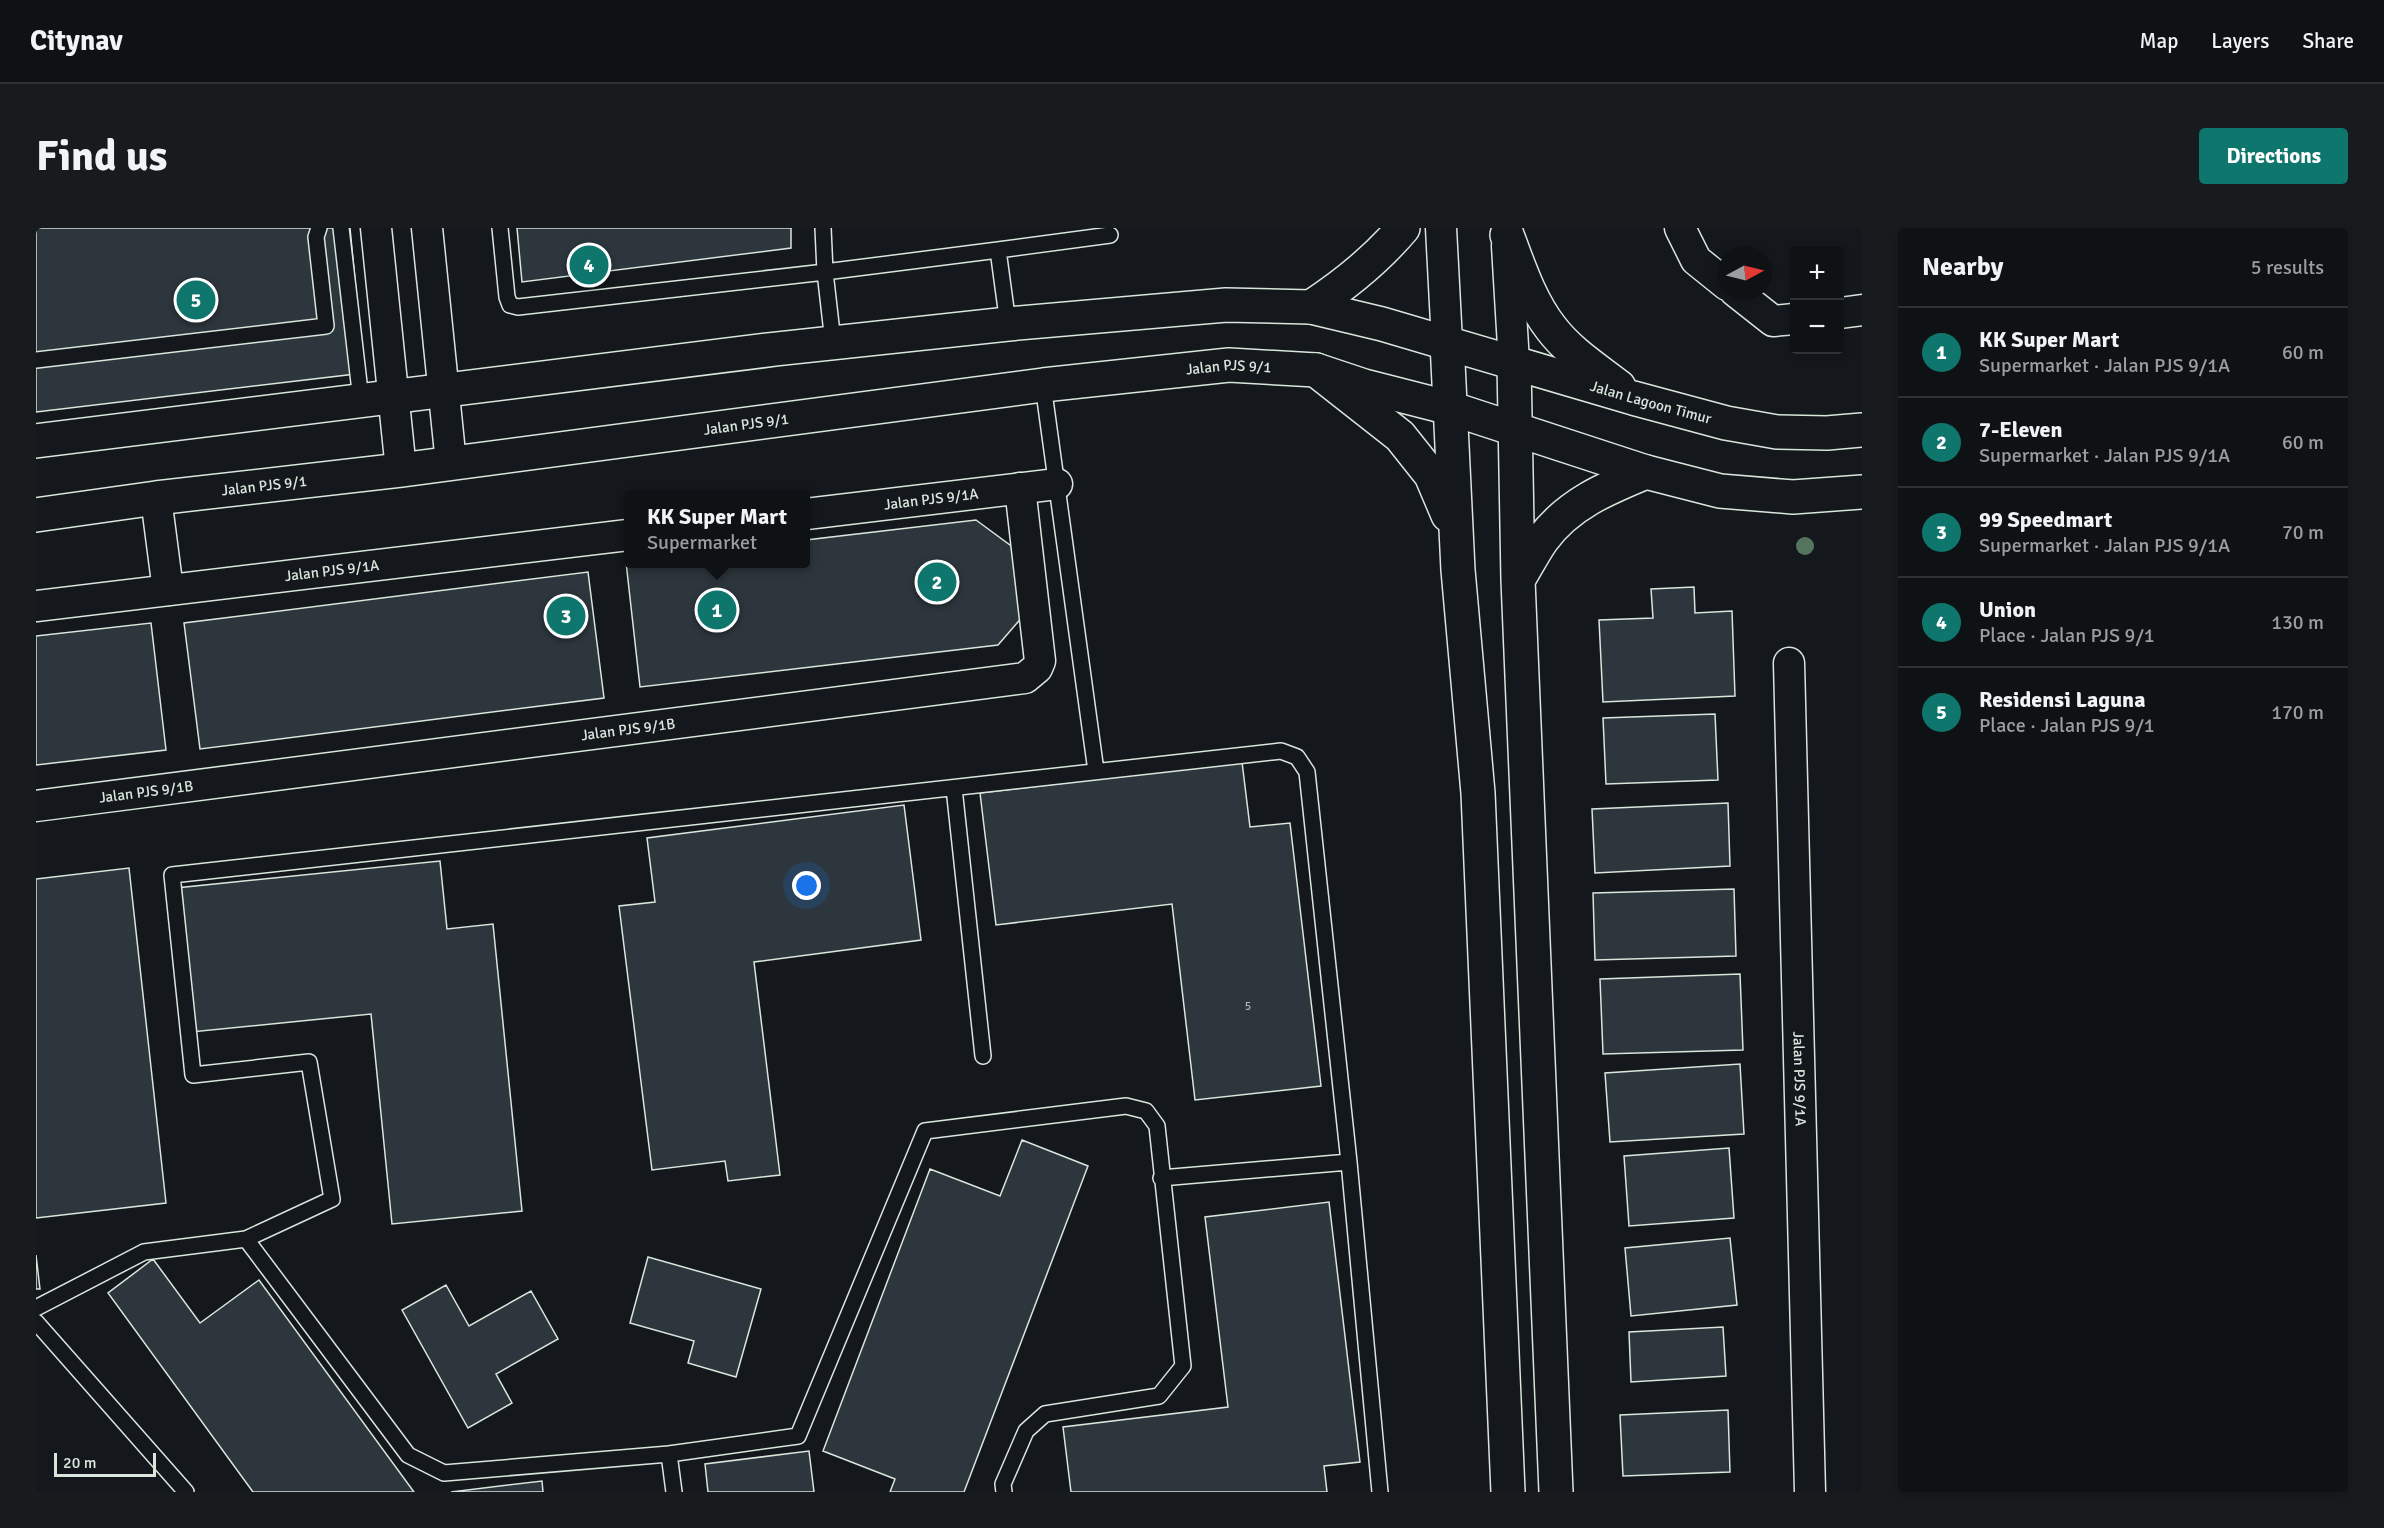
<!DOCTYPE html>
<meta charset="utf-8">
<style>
:root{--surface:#0f1215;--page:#181b1e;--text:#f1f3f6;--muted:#9b9ea0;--line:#2f3234;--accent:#0f766e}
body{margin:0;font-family:Signika,sans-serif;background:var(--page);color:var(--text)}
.controls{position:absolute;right:18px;top:18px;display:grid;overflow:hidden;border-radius:6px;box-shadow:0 3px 9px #0003}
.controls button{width:54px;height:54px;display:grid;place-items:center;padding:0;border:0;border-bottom:2px solid var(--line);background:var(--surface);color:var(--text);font:30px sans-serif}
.compass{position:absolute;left:1682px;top:18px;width:54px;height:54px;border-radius:50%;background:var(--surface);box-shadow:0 3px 9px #0003;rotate:83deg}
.scale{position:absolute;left:18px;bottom:15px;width:102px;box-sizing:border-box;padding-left:6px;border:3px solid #d8e6dc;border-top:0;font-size:16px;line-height:21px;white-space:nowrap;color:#d8e6dc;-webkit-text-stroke:4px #14181c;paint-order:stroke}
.you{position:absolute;left:771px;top:658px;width:21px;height:21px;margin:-15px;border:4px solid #fff;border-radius:50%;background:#1a73e8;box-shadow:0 0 0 9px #1a73e833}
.badge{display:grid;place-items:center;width:39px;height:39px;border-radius:50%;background:var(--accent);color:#fff;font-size:20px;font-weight:700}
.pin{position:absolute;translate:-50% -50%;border:3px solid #fff;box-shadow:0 2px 6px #0006}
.popup{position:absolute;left:588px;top:262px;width:186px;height:78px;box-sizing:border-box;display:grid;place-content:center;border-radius:6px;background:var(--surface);filter:drop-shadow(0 2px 4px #0005);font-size:20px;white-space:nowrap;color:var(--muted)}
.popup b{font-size:22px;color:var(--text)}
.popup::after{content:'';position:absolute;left:50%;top:100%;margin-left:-12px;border:12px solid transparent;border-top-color:var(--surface)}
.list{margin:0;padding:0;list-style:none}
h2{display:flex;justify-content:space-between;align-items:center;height:78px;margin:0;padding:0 24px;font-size:26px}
h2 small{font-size:20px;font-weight:400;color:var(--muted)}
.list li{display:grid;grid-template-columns:39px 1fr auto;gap:18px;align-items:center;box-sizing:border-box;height:90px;padding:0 24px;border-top:2px solid var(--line)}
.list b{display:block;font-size:22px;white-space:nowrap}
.list p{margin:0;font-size:20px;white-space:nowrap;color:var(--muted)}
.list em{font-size:20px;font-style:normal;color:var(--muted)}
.map{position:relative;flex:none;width:1826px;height:1264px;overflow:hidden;border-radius:6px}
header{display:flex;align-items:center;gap:36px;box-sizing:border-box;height:84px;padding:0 30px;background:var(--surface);border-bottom:2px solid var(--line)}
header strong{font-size:28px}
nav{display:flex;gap:33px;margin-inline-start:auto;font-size:21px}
.intro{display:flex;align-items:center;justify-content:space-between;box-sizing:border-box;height:144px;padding:0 36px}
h1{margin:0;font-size:42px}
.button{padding:15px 27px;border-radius:6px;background:var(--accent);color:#fff;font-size:21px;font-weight:700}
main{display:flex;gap:36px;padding:0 36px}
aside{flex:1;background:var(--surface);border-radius:6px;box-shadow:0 3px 9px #0003}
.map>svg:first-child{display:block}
.building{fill:#2c363c;stroke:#d8e6dc;stroke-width:1.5}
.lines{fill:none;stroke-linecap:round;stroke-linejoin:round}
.lane-casing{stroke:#d8e6dc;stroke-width:18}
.street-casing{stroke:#d8e6dc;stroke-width:33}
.secondary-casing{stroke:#d8e6dc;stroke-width:36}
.highway-casing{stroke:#d8e6dc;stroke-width:36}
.lane{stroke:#14181c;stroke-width:15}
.street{stroke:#14181c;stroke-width:30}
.secondary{stroke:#14181c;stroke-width:33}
.highway{stroke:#14181c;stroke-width:33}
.tree{fill:#55745f}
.labels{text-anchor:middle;stroke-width:4.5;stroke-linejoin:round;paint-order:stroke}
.number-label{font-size:12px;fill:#adbab4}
.street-label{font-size:15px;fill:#d8e6dc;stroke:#14181c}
</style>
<header>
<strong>Citynav</strong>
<nav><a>Map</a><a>Layers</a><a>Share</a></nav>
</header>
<div class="intro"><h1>Find us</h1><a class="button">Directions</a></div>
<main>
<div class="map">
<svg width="1826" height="1264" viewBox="0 0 1826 1264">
<rect width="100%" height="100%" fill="#14181c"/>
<path class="building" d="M0,0H314L328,145L0,184Z
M481,0H755V20L486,54Z
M940,292L982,323L988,387L962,417L604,459L590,334L592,333V336H770V312Z
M552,344L568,470L164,521L148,395Z
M1658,359L1659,385L1696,383L1699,468L1567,474L1563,392L1617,390L1615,361Z
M115,395L130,522L0,537V408Z
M1679,486L1682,552L1570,556L1567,490Z
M1206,534L1214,599L1254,595L1285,858L1159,872L1136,676L960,697L944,565Z
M1692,575L1694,638L1559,645L1556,581Z
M868,577L885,712L718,734L744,947L692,953L689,933L616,942L583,678L619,674L611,610Z
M404,633L411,701L457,696L486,983L356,996L335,786L155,804L140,660Z
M93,640L130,975L0,990V651Z
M1698,661L1700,728L1559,732L1557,665Z
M1704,746L1707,822L1567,826L1564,751Z
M1704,836L1708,906L1574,914L1569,845Z
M986,912L1052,938L928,1264H854L859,1251L787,1223L894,941L964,968Z
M1693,920L1698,990L1593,998L1588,928Z
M1293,974L1324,1234L1288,1238L1291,1264H1035L1027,1199L1192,1179L1169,989Z
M1694,1010L1701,1077L1595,1088L1589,1020Z
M0,1027L4,1061H0Z
M612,1029L725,1061L700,1149L652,1135L658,1113L594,1095Z
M117,1031L164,1095L223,1052L378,1264H217L72,1065Z
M410,1057L433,1098L495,1063L522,1111L460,1146L476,1175L432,1200L366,1082Z
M1687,1099L1690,1148L1595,1154L1593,1104Z
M1692,1182L1694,1244L1587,1248L1584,1187Z
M773,1223L778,1264H672L669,1236Z
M506,1253L507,1264H415Z"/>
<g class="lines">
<g class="lane-casing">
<path id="lane" d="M305,0L325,172
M464,0L471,69L474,77L482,79L789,44L787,0
M962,22L1074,7
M797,114L789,44L962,22L972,96
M0,132L290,98L280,9L283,0
M1007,157L1060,543
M918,560L947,828
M1125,950L1313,934
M210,1011L296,971L273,834L157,847L136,647L1245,523L1261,529L1271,544L1313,934L1344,1264
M0,1080L108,1024L210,1011L372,1227L408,1245L633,1226
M0,1094L150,1264
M638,1264L633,1226L762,1208L889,903L1090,878L1110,883L1121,898L1147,1138L1123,1168L1009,1186L990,1203L967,1256L968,1264"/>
</g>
<g class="street-casing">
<g id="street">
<path d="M340,0L365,242"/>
<path d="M391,0L415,235"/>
<path d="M1405,0L1411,114"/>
<path d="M1644,0L1660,32L1691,57"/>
<path d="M1471,18L1478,135"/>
<path d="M1699,63L1737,93L1758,91"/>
<path d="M1804,85L1826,82"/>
<path d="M120,270L132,362"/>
<path id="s1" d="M770,286L1021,256"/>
<path id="s2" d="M0,378L592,307"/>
<path id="s3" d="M1753,435L1774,1264"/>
<path id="s4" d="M0,578L989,450L1001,440L1004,433L984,260"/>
</g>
</g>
<g class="secondary-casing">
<g id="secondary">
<path d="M1471,7C1483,39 1494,73 1515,100C1533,124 1560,141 1583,159"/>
<path d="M1275,79C1310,56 1340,32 1367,0"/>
<path id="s5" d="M0,213L740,121L972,96L1190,77L1275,79L1346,96L1597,170L1690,195L1741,204L1791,205L1826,202"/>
<path id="s6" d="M0,287L120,270L365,242L1007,157L1193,137L1280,142L1328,158L1414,180L1610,244L1684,263L1757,269L1826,264"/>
</g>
</g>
<g class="highway-casing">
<path id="highway" d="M1411,114L1422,342L1442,565L1472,1264
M1478,135L1482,352L1520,1264
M1280,142L1364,208L1395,247L1412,287
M1482,352C1490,339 1497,325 1506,312C1532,276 1571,260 1610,244"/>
</g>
<use href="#lane" class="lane"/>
<use href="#street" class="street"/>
<use href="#secondary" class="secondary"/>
<use href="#highway" class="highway"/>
</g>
<circle class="tree" cx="1769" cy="318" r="9"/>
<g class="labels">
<g class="number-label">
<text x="1212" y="782">5</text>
</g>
<g class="street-label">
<text dy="5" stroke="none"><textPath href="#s6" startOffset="1202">Jalan PJS 9/1</textPath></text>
<text dy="5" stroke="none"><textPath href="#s5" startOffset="1636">Jalan Lagoon Timur</textPath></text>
<text dy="5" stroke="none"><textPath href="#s6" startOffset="716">Jalan PJS 9/1</textPath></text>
<text dy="5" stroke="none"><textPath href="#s6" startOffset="230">Jalan PJS 9/1</textPath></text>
<text dy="5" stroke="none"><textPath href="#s1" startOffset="126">Jalan PJS 9/1A</textPath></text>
<text dy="5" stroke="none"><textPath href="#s2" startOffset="298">Jalan PJS 9/1A</textPath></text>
<text dy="5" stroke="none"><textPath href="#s4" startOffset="597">Jalan PJS 9/1B</textPath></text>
<text dy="5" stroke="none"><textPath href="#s4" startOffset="111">Jalan PJS 9/1B</textPath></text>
<text dy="5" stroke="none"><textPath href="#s3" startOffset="416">Jalan PJS 9/1A</textPath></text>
</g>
</g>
</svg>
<div class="controls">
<button>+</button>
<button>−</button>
</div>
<svg class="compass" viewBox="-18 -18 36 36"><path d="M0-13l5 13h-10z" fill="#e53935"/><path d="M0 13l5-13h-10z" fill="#9b9ea0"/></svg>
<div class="scale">20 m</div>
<div class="you"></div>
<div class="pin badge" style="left:681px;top:382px">1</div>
<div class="popup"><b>KK Super Mart</b>Supermarket</div>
<div class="pin badge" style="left:901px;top:354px">2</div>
<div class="pin badge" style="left:530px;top:388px">3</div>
<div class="pin badge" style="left:553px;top:37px">4</div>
<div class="pin badge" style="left:160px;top:72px">5</div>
</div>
<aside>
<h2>Nearby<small>5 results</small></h2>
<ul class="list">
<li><span class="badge">1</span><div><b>KK Super Mart</b><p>Supermarket · Jalan PJS 9/1A</p></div><em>60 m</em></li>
<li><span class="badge">2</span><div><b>7-Eleven</b><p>Supermarket · Jalan PJS 9/1A</p></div><em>60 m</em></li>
<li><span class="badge">3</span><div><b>99 Speedmart</b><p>Supermarket · Jalan PJS 9/1A</p></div><em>70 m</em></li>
<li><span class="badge">4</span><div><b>Union</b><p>Place · Jalan PJS 9/1</p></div><em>130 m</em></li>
<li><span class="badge">5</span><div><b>Residensi Laguna</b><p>Place · Jalan PJS 9/1</p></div><em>170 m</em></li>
</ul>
</aside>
</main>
